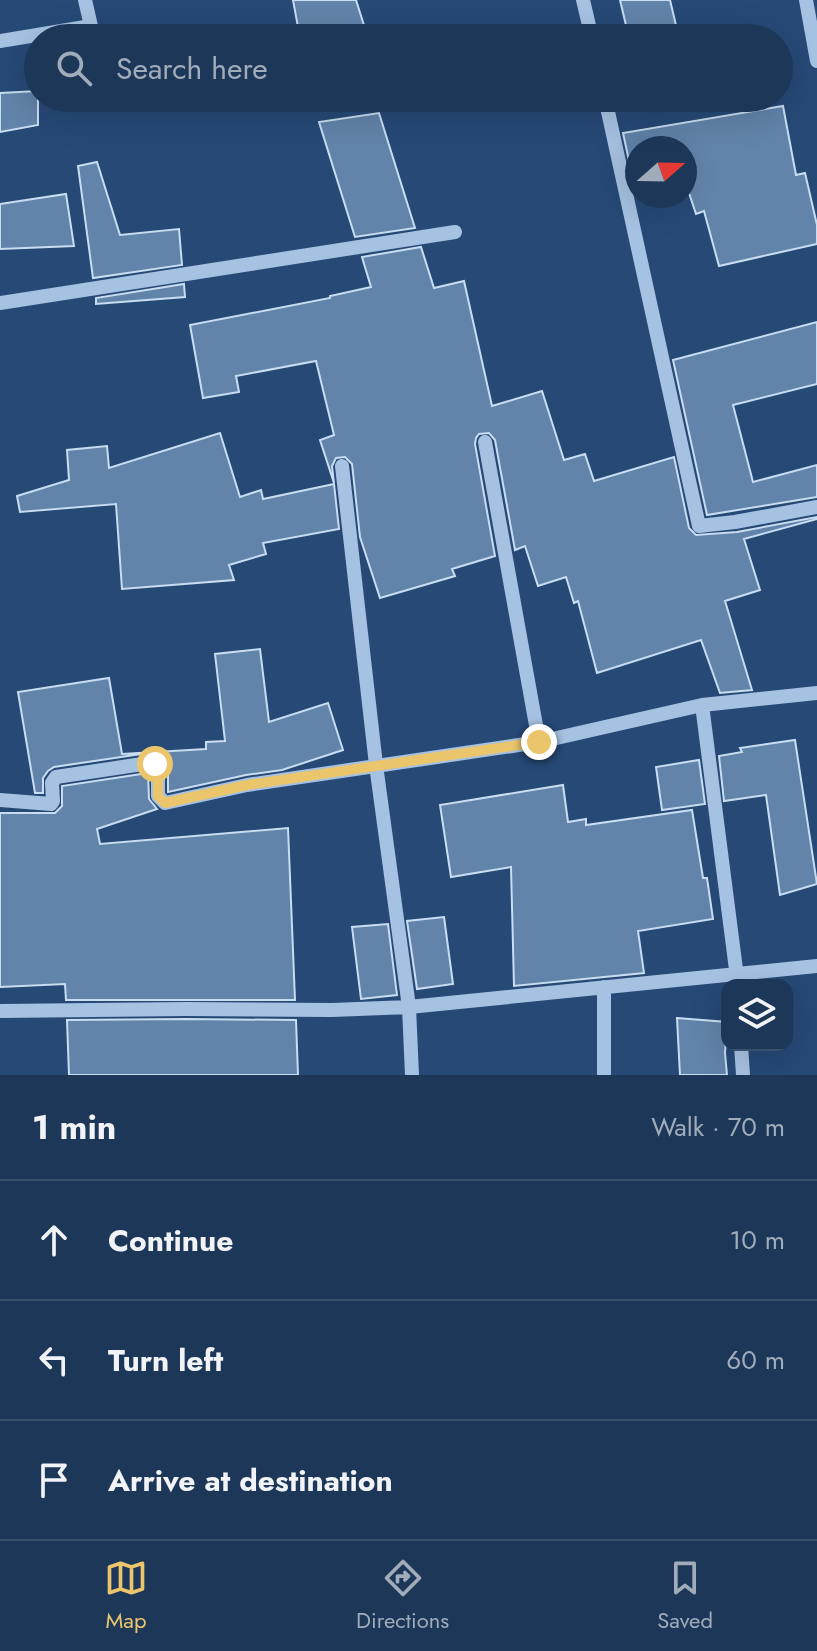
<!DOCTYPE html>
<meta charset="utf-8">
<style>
:root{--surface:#1c3758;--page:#294261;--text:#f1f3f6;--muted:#a0acba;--line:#3a516e;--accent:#ebc56c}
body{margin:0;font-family:Jost,sans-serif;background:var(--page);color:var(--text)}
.controls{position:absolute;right:24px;bottom:24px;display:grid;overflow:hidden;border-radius:16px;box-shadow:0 8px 32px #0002}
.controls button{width:72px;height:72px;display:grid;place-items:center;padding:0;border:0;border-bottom:2px solid var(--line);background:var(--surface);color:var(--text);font:40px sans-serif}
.compass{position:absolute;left:625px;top:136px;width:72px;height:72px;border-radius:50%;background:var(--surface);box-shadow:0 8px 32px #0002;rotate:70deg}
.stop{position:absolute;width:24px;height:24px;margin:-18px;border:6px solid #ebc56c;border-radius:50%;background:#fff}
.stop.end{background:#ebc56c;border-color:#fff;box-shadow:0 2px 8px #0008}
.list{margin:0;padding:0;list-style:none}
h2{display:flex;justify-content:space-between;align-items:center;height:104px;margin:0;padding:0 32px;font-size:34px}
h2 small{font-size:26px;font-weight:400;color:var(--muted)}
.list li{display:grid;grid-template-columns:52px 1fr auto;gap:24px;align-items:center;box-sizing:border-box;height:120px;padding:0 32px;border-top:2px solid var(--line)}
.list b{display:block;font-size:30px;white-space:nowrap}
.list em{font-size:26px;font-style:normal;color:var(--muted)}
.icon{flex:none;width:44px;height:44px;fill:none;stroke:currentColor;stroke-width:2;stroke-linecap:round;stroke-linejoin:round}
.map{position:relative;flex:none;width:817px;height:1075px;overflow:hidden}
.search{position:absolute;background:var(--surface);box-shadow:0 8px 32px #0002;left:24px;right:24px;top:24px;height:88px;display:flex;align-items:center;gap:20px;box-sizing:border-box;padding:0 28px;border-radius:44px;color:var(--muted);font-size:30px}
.sheet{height:464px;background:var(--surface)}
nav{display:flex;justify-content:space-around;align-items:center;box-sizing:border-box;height:112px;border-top:2px solid var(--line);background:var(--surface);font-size:22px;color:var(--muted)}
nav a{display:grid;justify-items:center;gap:4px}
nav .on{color:var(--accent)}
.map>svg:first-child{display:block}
.building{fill:#6283aa;stroke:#c8dcf2;stroke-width:2}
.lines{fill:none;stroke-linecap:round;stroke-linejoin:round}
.minor{stroke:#a6c2e2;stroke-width:14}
.route{stroke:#ebc56c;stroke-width:10}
</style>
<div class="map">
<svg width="817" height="1075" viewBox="0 0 817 1075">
<rect width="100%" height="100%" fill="#264976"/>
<path class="building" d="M293,0H356L368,38H300Z
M620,0H670L679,38H629Z
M38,91V125L0,132V93Z
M783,106L796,175L805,173L817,225V244L719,266L704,211L696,214L685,181V148H637V188L635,189L623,133Z
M379,113L415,228L355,237L319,122Z
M97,162L120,235L179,229L182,265L93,278L78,166Z
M66,194L74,246L0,249V204Z
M421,247L434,288L464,281L492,406L542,391L564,460L585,454L594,481L674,457L689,528L696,535L737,532L817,517V519L744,539L760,590L725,601L752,690L720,693L701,640L597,673L578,601L574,603L566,577L538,586L525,546L515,550L495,440L489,433L479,434L476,438L475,444L495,556L452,569L455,576L380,598L360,537L352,464L345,457L336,458L332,466L334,483L320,440L334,435L316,361L236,376L239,392L203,398L190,325L330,298V296L371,287L362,257Z
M184,284L185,297L96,304V298Z
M817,322V384L733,405L753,482L817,465V497L707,515L673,360Z
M220,433L240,497L261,490L263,499L334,484L339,529L263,543L266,554L229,565L234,580L122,589L116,504L20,512L17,496L69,480L67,450L107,446L109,468Z
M260,649L269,722L328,703L343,750L282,770L246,775L168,792V769L164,760L157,754L148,753L54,767L48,771L43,778V793H35L18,692L109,678L122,754L206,749V742L225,741L215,654Z
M795,740L817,884L780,895L766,795L724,801L719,756L742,752L740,748Z
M699,760L705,804L662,810L656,767Z
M148,773L149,799L157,809L97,829L100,844L288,828L295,1000H66L65,984L0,987V813H55L62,806V786Z
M563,785L568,822L586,819V825L692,810L703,878H707L713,919L638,931L644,973L514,986L511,867L451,877L440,805Z
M444,917L453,984L417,989L407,921Z
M388,924L397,995L361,999L352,927Z
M677,1018L727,1022L725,1053L727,1075H680Z
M186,1019L296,1020L298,1075H69L67,1020Z"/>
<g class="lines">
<path class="minor" d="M583,0L592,38
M806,0L817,61
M0,41L91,26L85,0
M605,98L699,526L735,522L817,507
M0,303L455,232
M485,442L539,742
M342,466L376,765L409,1007L412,1075
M702,705L738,985
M0,800L51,804L53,801L52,783L56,777L149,763L155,764L158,770V796L165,803L247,785L539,742L702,705L817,693
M604,987V1075
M0,1011L186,1009L332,1010L409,1007L817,966
M741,1045L743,1075"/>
</g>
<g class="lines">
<path class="route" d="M155,764L158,770V796L165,803L247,785L539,742"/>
</g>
</svg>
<div class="controls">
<button><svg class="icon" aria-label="layers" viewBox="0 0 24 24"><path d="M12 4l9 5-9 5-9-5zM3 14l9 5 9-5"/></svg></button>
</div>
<svg class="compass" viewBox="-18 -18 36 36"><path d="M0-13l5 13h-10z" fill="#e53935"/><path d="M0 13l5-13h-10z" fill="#a0acba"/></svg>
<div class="stop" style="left:155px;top:764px"></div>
<div class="stop end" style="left:539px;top:742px"></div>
<div class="search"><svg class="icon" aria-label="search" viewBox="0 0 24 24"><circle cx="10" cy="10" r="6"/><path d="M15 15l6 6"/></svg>Search here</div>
</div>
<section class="sheet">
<h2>1 min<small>Walk · 70 m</small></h2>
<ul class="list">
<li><svg class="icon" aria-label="ahead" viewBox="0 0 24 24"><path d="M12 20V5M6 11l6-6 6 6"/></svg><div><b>Continue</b></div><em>10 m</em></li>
<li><svg class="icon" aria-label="left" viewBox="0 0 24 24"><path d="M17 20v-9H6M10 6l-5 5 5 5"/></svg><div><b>Turn left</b></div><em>60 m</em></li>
<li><svg class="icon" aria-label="arrive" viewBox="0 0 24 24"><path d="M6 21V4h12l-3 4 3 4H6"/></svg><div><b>Arrive at destination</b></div></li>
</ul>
</section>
<nav>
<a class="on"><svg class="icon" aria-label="map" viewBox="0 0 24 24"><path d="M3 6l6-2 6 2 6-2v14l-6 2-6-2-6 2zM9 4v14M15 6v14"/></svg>Map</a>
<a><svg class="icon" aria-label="directions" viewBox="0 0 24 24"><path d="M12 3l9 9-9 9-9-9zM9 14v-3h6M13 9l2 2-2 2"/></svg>Directions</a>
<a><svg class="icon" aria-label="saved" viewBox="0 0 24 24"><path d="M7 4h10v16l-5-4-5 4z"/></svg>Saved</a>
</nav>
